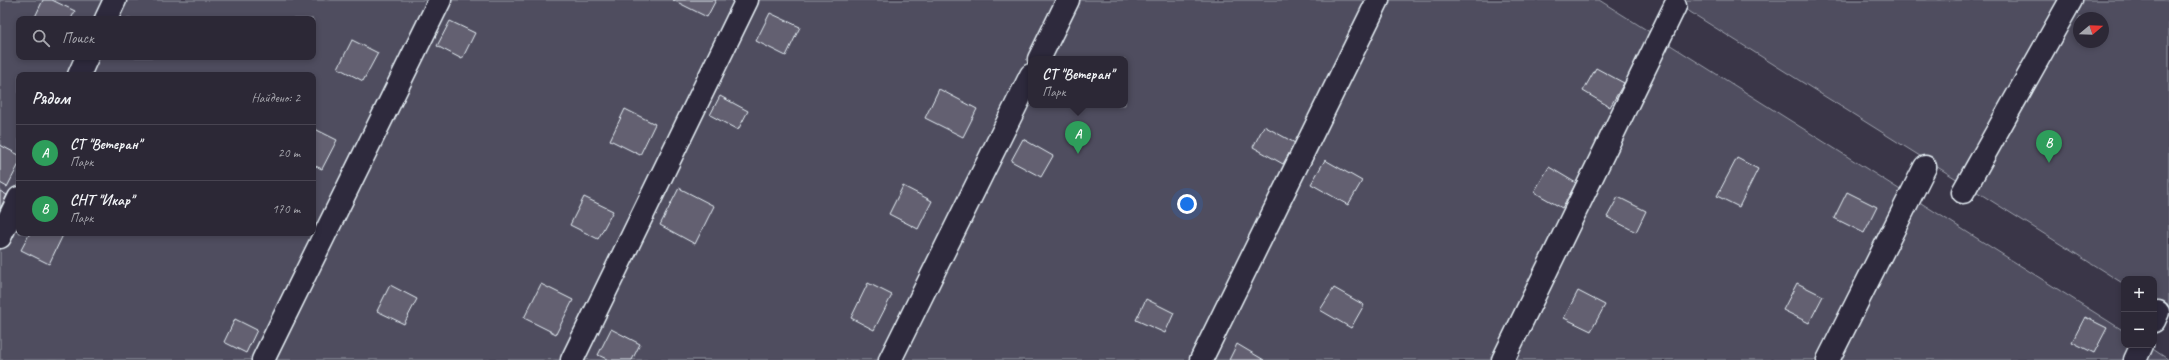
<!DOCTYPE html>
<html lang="ru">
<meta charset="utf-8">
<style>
:root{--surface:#2c2836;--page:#34303e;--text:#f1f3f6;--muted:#a6a6ad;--line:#484451;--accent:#d6ab8b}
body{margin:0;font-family:Caveat,sans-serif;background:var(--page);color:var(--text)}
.controls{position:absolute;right:12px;bottom:12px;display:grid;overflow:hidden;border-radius:8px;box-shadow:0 2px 6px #0003}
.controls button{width:36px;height:36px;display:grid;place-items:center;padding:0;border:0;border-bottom:1px solid var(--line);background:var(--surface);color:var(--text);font:20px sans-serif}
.compass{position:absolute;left:2073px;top:12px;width:36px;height:36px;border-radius:50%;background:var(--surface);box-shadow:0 2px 6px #0003;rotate:71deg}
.you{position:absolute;left:1187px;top:204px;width:14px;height:14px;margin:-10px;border:3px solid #fff;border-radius:50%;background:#1a73e8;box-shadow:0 0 0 6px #1a73e833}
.badge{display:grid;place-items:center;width:26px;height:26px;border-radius:50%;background:var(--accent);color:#fff;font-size:13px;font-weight:700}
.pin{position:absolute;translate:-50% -33px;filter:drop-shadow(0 1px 2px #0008)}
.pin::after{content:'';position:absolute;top:21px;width:14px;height:12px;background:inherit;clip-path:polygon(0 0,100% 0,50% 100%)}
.popup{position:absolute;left:1028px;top:56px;width:100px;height:52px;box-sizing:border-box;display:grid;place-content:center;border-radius:8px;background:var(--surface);filter:drop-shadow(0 1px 3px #0005);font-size:13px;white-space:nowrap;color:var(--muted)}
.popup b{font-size:15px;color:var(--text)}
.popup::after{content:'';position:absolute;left:50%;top:100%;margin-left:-8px;border:8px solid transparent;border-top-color:var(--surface)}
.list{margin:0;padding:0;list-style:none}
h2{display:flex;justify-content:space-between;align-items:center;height:52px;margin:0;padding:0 16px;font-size:17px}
h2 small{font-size:13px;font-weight:400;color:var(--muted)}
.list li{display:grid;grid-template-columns:26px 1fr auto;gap:12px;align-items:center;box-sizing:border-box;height:56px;padding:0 16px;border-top:1px solid var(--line)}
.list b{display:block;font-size:15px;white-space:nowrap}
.list p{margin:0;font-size:13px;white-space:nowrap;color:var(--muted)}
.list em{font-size:13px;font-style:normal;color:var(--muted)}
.icon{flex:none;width:22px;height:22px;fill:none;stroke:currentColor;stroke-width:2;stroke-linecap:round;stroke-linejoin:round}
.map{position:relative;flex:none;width:2169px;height:360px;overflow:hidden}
.search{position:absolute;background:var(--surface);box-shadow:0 2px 6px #0003;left:16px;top:16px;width:300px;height:44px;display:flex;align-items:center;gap:10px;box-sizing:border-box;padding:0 14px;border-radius:8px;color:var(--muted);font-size:15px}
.panel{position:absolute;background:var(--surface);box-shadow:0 2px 6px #0003;left:16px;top:72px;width:300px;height:164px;border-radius:8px}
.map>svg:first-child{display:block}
.green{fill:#504e5f;stroke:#9ca0ac;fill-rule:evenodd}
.building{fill:#636171;stroke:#e8f1f8}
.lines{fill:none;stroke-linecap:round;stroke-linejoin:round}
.minor-casing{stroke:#e8f1f8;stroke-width:25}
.minor{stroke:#2f2a3d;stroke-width:22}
</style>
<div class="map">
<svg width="2169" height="360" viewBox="0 0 2169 360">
<rect width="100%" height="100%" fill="#3a3648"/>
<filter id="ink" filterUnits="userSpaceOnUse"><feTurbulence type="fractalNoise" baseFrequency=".025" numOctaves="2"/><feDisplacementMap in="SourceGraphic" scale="8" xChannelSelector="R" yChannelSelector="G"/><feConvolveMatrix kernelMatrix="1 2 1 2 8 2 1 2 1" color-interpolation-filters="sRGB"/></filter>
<g filter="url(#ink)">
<path class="green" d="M0,0H1599L2124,331V345H2147L2169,360H0ZM19,19H313V57H19ZM1031,59H1125V105H1031ZM19,75H313V233H19Z
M1671,0H2169V312L2154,303V279H2124V284ZM2079,18H2103V42H2079Z"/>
<path class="building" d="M43,0H52L75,11L71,19H34Z
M673,0H716L707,17Z
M770,13L800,27L786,56L756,41Z
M450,21L475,33L462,59L437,46Z
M352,40L378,53L363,81L338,68Z
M1596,68L1624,83L1610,107L1583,91Z
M939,89L977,109L963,137L925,118Z
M720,96L748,111L738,130L710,115Z
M625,109L655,124L640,155L610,140Z
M1264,126L1295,143L1283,164L1253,147Z
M313,128L337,140L322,169L313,165Z
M1023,139L1053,156L1041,177L1011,161Z
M0,145L19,155V164L7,187L0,183Z
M1737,158L1758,169L1739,207L1717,196Z
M1325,160L1362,181L1348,205L1311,184Z
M1549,167L1576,183L1562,208L1534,192Z
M903,186L932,201L918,229L889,214Z
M679,188L714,206L695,244L660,225Z
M0,191L7,195L0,209Z
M1847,192L1877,207L1864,233L1834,218Z
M584,197L613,211L598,239L570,225Z
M1618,197L1646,211L1636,232L1607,217Z
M30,233H59L63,235L49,264L21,250Z
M868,283L892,295L874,330L851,318Z
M1797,283L1823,296L1809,323L1783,310Z
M541,284L573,300L556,334L524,318Z
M390,285L417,299L404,324L377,311Z
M1334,288L1364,305L1351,328L1320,310Z
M1578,291L1605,305L1591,331L1564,318Z
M1146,299L1174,313L1165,333L1136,320Z
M2085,317L2107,328L2094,353L2072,342Z
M235,319L257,330L246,353L224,342Z
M611,329L640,344L632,360H609L598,355Z
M1237,344L1264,360H1229Z"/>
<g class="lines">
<g class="minor-casing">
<path id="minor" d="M106,19L115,0
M1039,59L1068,0
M79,75L87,57
M1963,192L2071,0
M0,237L19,198
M2154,321L2158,312
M263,360L440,0
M572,360L747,0
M890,360L1031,75
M1201,360L1378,0
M1503,360L1675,6
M1828,360L1925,167
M2135,360L2142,345"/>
</g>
<use href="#minor" class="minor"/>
</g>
</g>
</svg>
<div class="controls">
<button>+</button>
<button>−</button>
</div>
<svg class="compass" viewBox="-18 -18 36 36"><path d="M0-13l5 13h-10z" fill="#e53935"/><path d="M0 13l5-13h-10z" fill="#a6a6ad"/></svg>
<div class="you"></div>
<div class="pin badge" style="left:1078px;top:154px;background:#2e9e5b">A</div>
<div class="popup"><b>СТ &quot;Ветеран&quot;</b>Парк</div>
<div class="pin badge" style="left:2049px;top:163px;background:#2e9e5b">B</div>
<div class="search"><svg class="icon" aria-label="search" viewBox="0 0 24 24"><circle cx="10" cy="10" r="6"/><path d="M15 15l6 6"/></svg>Поиск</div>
<section class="panel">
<h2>Рядом<small>Найдено: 2</small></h2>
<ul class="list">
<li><span class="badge" style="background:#2e9e5b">A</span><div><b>СТ &quot;Ветеран&quot;</b><p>Парк</p></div><em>20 m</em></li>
<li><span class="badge" style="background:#2e9e5b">B</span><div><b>СНТ &quot;Икар&quot;</b><p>Парк</p></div><em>170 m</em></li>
</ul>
</section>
</div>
